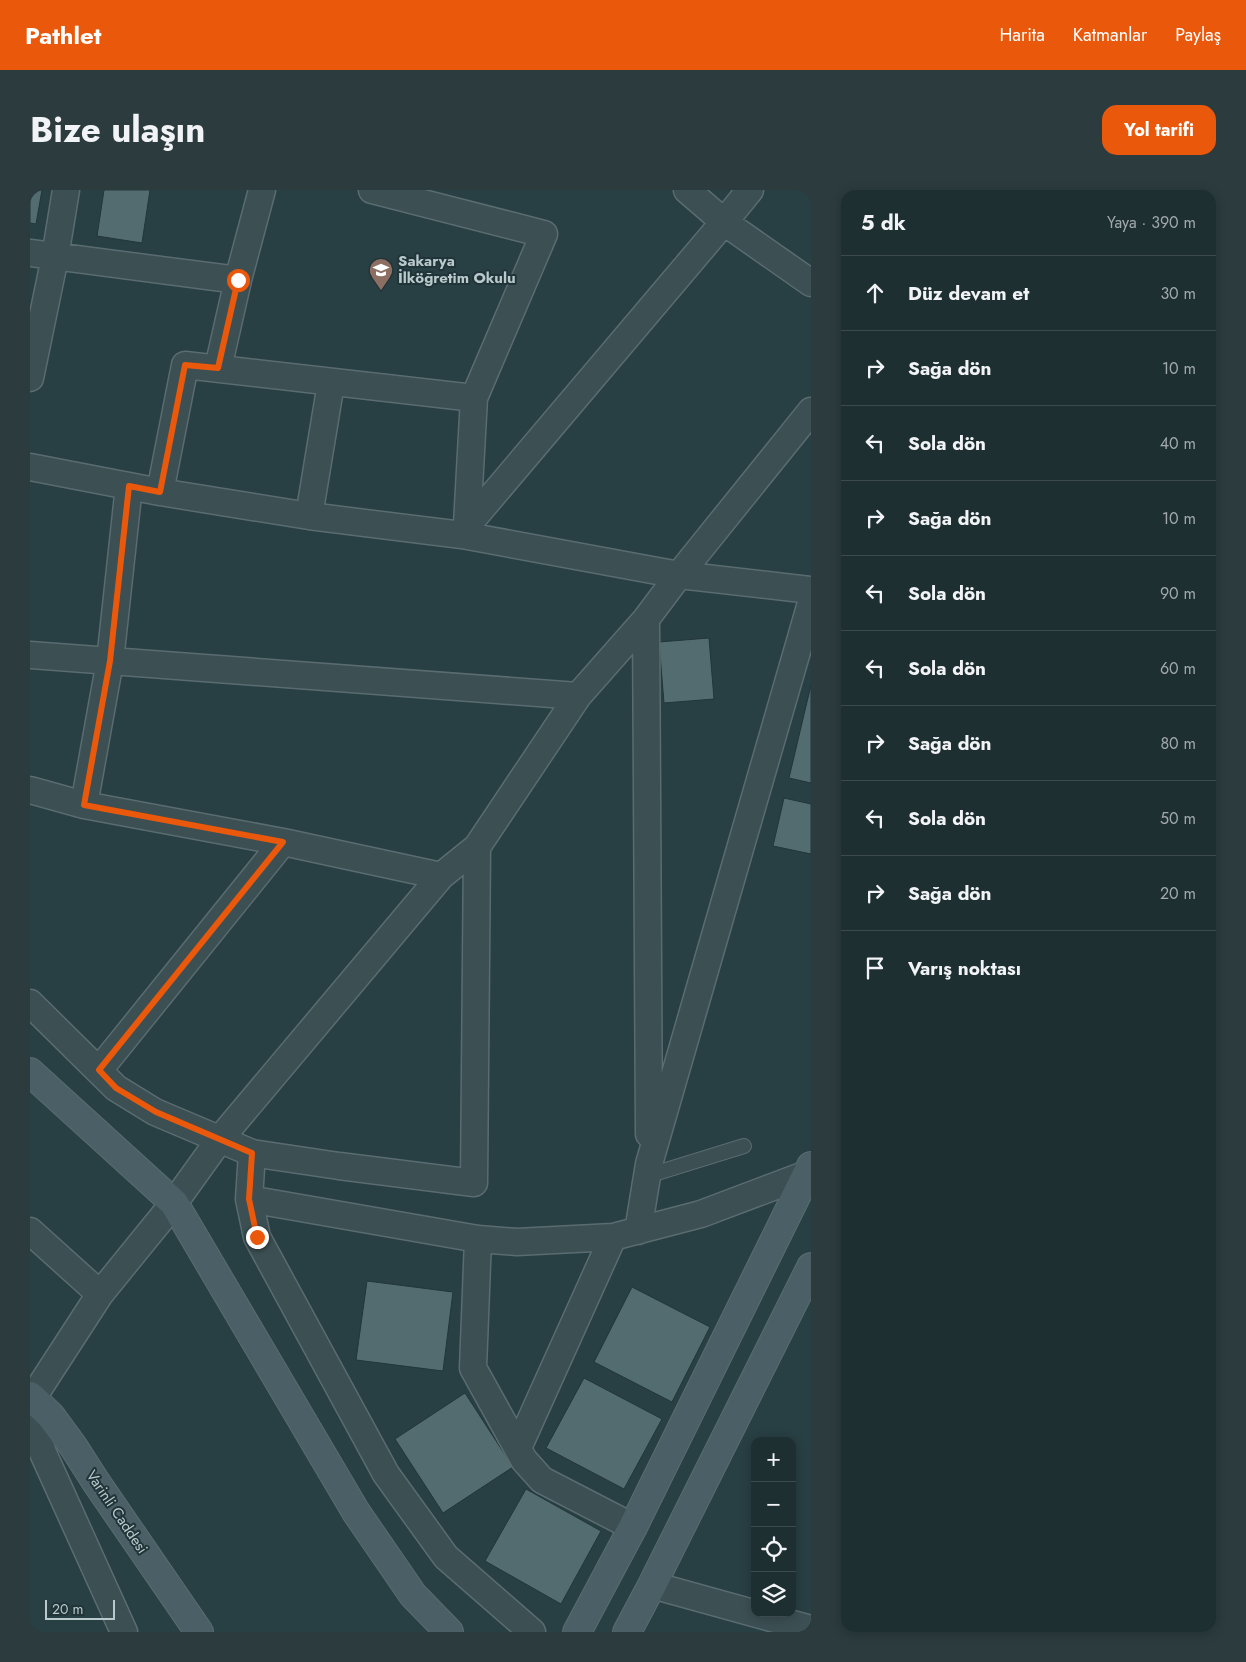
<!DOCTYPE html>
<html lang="tr">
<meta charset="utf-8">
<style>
:root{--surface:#1e2f32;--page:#2b3b3e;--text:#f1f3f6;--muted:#a1a9ac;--line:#3c4a4d;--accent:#ea580c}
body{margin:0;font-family:Jost,sans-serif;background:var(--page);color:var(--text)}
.controls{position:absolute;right:15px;bottom:15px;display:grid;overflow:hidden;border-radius:10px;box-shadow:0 2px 12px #0003}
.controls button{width:45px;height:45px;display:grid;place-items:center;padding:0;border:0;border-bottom:1px solid var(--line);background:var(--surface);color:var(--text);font:25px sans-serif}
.scale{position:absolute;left:15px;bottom:12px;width:70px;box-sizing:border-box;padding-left:5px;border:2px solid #b9c9cc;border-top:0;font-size:14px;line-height:18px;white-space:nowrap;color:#b9c9cc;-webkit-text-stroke:4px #213438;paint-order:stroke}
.stop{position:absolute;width:15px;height:15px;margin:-11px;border:4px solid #ea580c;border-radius:50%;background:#fff}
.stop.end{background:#ea580c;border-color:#fff;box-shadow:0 1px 5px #0008}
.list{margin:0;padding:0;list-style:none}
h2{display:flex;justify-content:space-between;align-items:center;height:65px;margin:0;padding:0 20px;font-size:21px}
h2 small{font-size:16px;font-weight:400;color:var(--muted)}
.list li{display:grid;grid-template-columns:32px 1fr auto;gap:15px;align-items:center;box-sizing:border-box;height:75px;padding:0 20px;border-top:1px solid var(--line)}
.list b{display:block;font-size:19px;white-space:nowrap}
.list em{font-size:16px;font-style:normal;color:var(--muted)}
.icon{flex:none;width:28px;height:28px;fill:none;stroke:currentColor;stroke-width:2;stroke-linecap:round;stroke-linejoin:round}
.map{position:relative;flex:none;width:781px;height:1442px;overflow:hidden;border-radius:15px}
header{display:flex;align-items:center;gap:30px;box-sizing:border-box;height:70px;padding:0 25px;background:var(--accent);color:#fff}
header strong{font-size:24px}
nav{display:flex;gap:28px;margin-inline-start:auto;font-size:18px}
.intro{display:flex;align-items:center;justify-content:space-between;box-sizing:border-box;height:120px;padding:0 30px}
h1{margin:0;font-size:35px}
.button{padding:12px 22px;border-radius:15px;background:var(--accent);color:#fff;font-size:18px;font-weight:700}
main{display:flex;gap:30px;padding:0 30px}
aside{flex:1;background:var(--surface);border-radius:15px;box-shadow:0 2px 12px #0003}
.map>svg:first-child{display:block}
.building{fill:#536c70;stroke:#23363a}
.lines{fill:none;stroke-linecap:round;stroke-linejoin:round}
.lane-casing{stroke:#5a6c70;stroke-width:16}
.street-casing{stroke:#5a6c70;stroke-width:29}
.secondary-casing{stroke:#5a6c70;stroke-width:30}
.lane{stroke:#3c4f53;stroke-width:14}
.street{stroke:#3c4f53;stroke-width:26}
.secondary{stroke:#4a6066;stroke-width:28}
.route{stroke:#ea580c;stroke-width:6}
.labels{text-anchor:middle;stroke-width:4;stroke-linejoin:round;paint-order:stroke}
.poi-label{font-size:15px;font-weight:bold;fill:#b9c9cc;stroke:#213438;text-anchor:start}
.street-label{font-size:15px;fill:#b9c9cc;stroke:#213438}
</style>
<header>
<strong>Pathlet</strong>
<nav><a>Harita</a><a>Katmanlar</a><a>Paylaş</a></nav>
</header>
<div class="intro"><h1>Bize ulaşın</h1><a class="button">Yol tarifi</a></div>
<main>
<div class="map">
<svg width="781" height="1442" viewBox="0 0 781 1442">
<rect width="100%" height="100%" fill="#283f43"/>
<path class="building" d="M0,0H12L6,34L0,33Z
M74,0H120L112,53L67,46Z
M679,448L684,509L634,513L629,452Z
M781,495V593L759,588Z
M754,608L781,614V664L743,656Z
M337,1091L423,1102L413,1181L326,1170Z
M602,1097L680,1137L642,1212L564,1172Z
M554,1188L632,1229L594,1299L516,1258Z
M435,1203L483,1277L413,1323L365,1249Z
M496,1299L571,1341L531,1414L455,1371Z"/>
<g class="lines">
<g class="lane-casing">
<path id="lane" d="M617,986L714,956"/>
</g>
<g class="street-casing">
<path id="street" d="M342,0L514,44L444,208L437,334
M657,0L694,32L781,93
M0,63L208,90
M188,178L208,90L232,0
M0,188L25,67L36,0
M0,277L130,302L279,326L432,345L649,385L781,400
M130,302L155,175L444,208
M279,326L301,193
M435,338L694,32L720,0
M616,429L619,944
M0,465L548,506
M0,600L54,615L253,652L411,686
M54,615L80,471L99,296
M0,813L86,898L125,922L222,963L309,976L444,993L447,657
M69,880L253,652
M222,963L219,1009L227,1047L356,1284L416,1367L502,1442
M219,1009L448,1049L487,1052L583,1047L671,1024L777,984
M0,1041L70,1104
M608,1041L619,974L781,413
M448,1049L443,1178L494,1270L512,1290L603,1337
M3,1209L4,1235L13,1263L94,1442
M0,1212L70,1104L144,1013L190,949L411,686L447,657L548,506L616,429L649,385L781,221
M488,1258L583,1047
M622,1395L781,1439"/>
</g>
<g class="secondary-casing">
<path id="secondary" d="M0,882L144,1013L326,1322L383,1405L419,1442
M0,1206L21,1226L43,1256L66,1292L169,1442
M547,1442L603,1337L781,976
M597,1442L622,1395L781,1077"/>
</g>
<use href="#lane" class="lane"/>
<use href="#street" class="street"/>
<use href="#secondary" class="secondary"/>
</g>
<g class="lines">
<path class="route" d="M208,90L188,178L155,175L130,302L99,296L80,471L54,615L253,652L69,880L86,898L126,922L222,963L219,1009L227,1047"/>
</g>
<defs>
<g id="school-pin" transform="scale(1.25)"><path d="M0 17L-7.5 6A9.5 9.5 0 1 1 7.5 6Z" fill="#8d6e63" stroke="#213438"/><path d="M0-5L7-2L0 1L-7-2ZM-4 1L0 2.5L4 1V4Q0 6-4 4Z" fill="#fff"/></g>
</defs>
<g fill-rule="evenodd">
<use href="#school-pin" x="351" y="80"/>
</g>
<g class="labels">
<g class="poi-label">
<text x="368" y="76">Sakarya<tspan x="368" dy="17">İlköğretim Okulu</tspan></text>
</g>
<g class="street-label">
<text transform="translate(87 1322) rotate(56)" y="5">Varinli Caddesi</text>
</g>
</g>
</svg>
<div class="controls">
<button>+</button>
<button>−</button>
<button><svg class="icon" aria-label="locate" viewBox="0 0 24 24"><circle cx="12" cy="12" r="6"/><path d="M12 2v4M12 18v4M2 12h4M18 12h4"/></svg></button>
<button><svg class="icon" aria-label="layers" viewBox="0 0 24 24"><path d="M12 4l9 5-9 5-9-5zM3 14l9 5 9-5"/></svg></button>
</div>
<div class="scale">20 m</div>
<div class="stop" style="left:208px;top:90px"></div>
<div class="stop end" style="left:227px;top:1047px"></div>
</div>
<aside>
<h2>5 dk<small>Yaya · 390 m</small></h2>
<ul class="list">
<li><svg class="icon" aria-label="ahead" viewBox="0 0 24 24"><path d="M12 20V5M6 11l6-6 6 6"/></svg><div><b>Düz devam et</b></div><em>30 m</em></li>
<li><svg class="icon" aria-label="right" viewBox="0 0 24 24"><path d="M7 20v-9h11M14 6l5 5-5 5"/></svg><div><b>Sağa dön</b></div><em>10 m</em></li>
<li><svg class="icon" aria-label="left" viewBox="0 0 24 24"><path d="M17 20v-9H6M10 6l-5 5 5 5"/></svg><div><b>Sola dön</b></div><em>40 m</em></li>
<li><svg class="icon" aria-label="right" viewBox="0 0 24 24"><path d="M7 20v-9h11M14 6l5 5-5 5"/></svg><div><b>Sağa dön</b></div><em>10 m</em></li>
<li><svg class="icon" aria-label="left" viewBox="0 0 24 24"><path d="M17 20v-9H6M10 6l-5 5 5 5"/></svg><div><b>Sola dön</b></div><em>90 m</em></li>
<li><svg class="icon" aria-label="left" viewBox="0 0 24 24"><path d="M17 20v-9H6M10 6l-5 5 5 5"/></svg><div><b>Sola dön</b></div><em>60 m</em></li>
<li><svg class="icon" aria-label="right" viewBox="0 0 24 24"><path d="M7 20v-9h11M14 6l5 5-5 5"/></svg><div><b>Sağa dön</b></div><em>80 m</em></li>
<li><svg class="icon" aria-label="left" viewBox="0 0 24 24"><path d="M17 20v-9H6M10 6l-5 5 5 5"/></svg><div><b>Sola dön</b></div><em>50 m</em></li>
<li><svg class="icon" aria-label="right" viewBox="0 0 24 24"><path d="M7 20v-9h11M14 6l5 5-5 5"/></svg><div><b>Sağa dön</b></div><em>20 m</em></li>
<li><svg class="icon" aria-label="arrive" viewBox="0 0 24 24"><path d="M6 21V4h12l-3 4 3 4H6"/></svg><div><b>Varış noktası</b></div></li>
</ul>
</aside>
</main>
